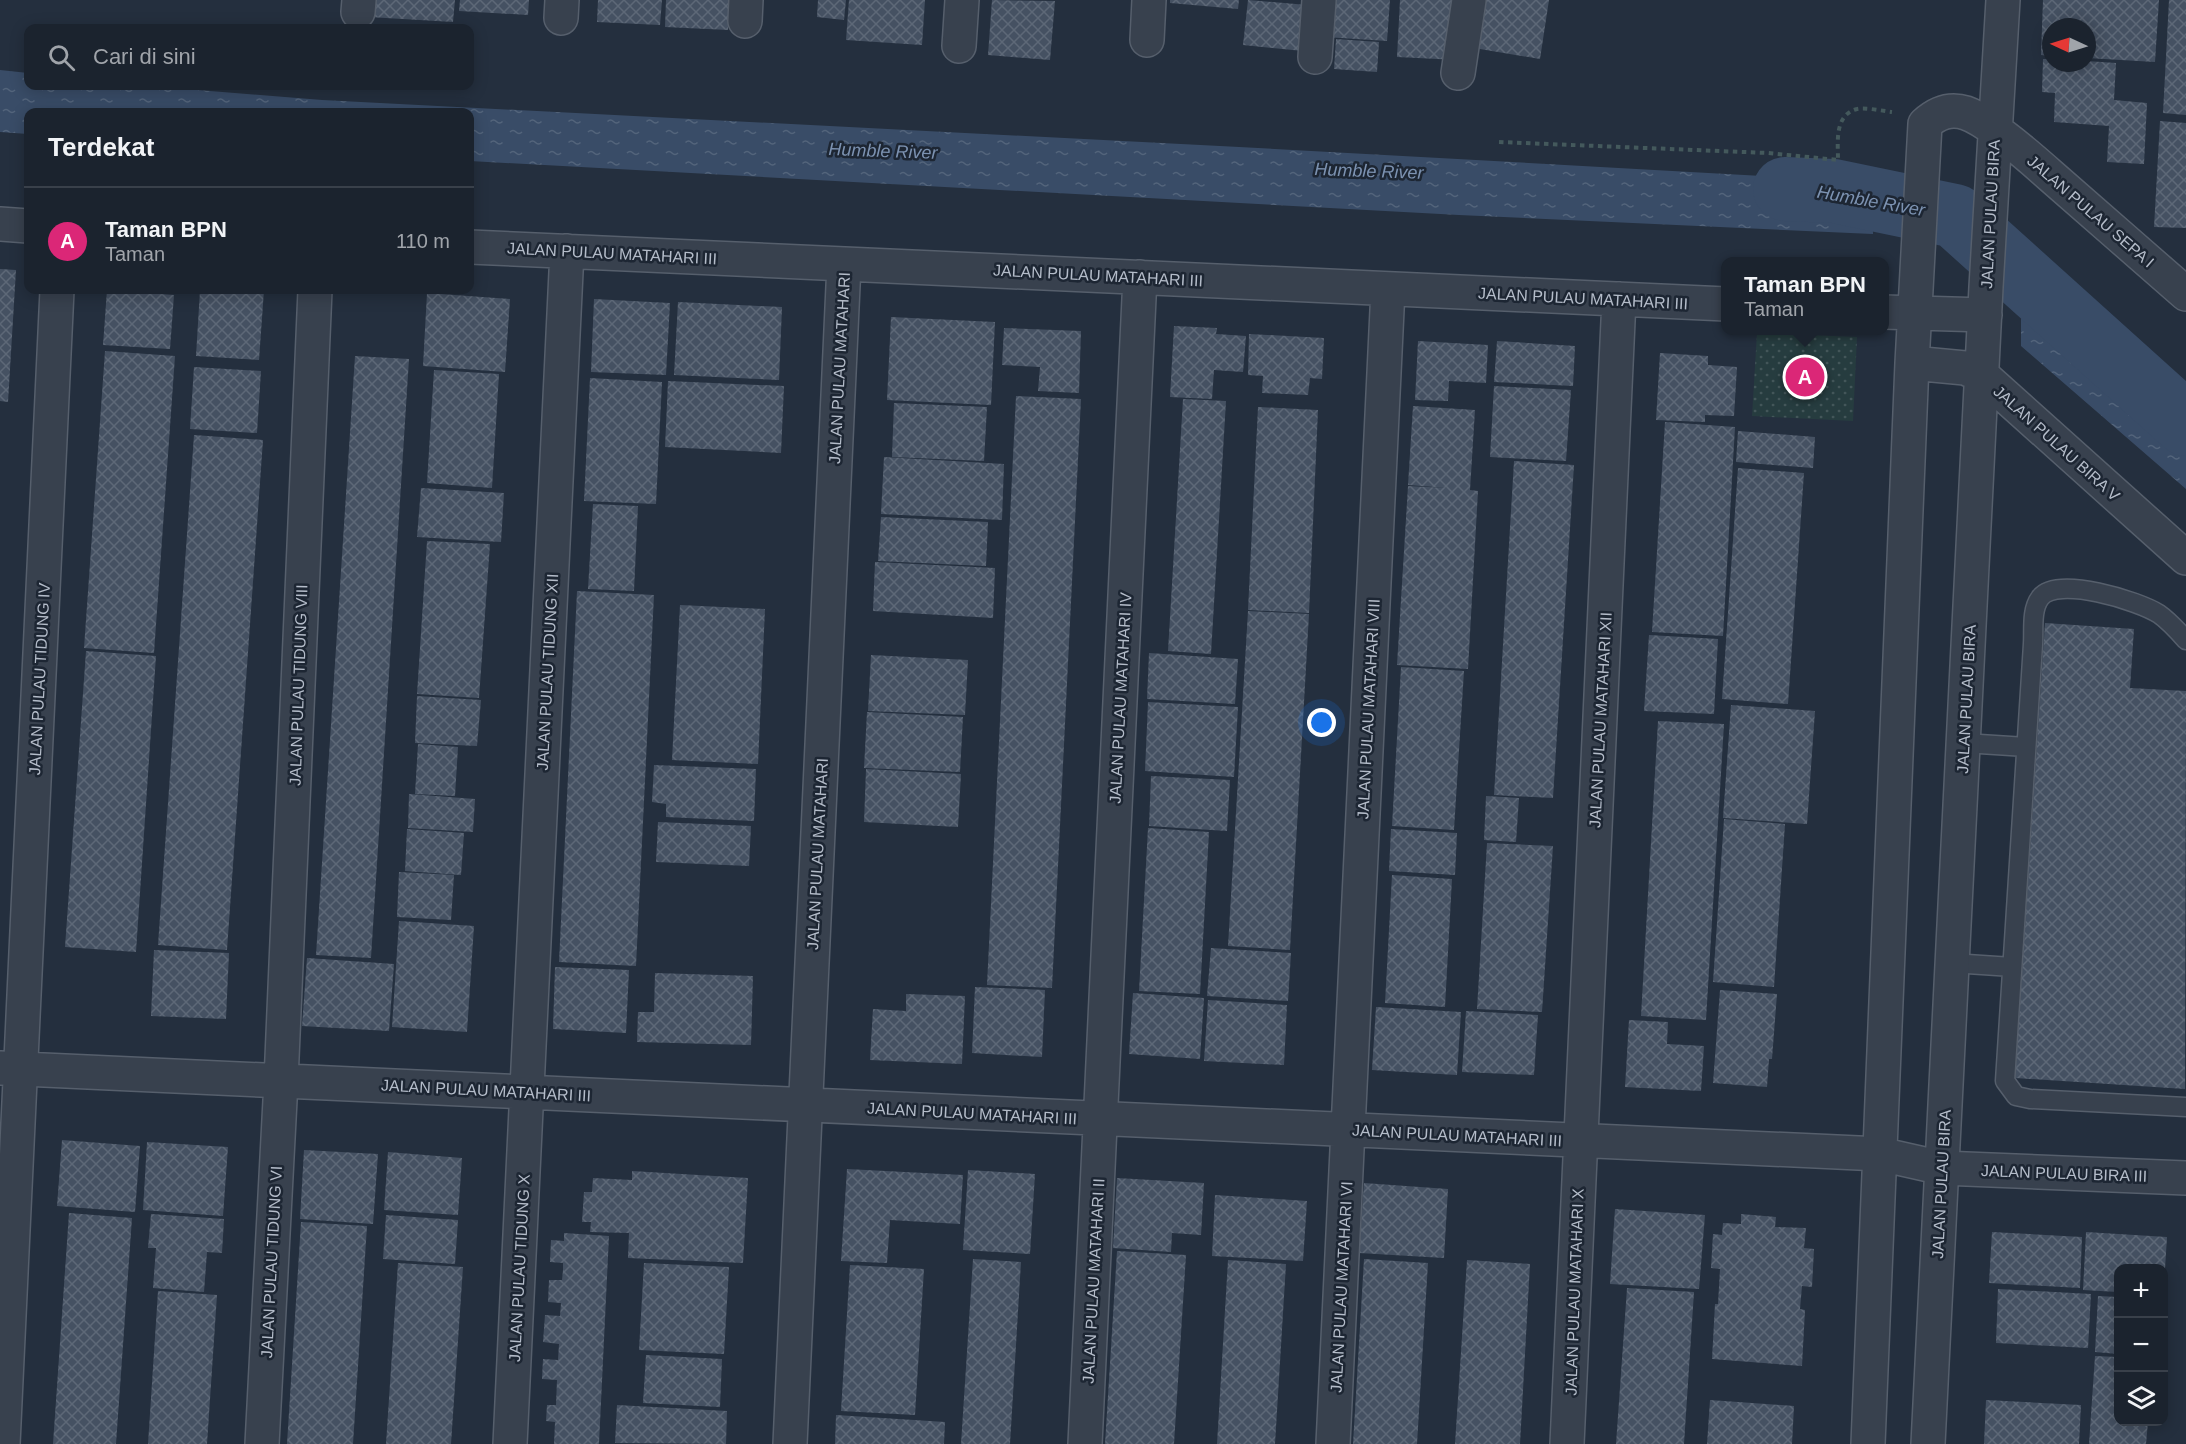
<!DOCTYPE html>
<html lang="id">
<meta charset="utf-8">
<style>
:root{--surface:#1b232e;--page:#282f3a;--text:#f1f3f6;--muted:#a0a4aa;--line:#39404a;--accent:#db2777}
body{margin:0;font-family:Helvetica,sans-serif;background:var(--page);color:var(--text)}
.controls{position:absolute;right:18px;bottom:18px;display:grid;overflow:hidden;border-radius:12px;box-shadow:0 3px 15px #0003}
.controls button{width:54px;height:54px;display:grid;place-items:center;padding:0;border:0;border-bottom:2px solid var(--line);background:var(--surface);color:var(--text);font:30px sans-serif}
.compass{position:absolute;left:2042px;top:18px;width:54px;height:54px;border-radius:50%;background:var(--surface);box-shadow:0 3px 15px #0003;rotate:274deg}
.you{position:absolute;left:1322px;top:723px;width:21px;height:21px;margin:-15px;border:4px solid #fff;border-radius:50%;background:#1a73e8;box-shadow:0 0 0 9px #1a73e833}
.badge{display:grid;place-items:center;width:39px;height:39px;border-radius:50%;background:var(--accent);color:#fff;font-size:20px;font-weight:700}
.pin{position:absolute;translate:-50% -50%;border:3px solid #fff;box-shadow:0 2px 6px #0006}
.popup{position:absolute;left:1721px;top:257px;width:168px;height:78px;box-sizing:border-box;display:grid;place-content:center;border-radius:12px;background:var(--surface);filter:drop-shadow(0 2px 4px #0005);font-size:20px;white-space:nowrap;color:var(--muted)}
.popup b{font-size:22px;color:var(--text)}
.popup::after{content:'';position:absolute;left:50%;top:100%;margin-left:-12px;border:12px solid transparent;border-top-color:var(--surface)}
.list{margin:0;padding:0;list-style:none}
h2{display:flex;justify-content:space-between;align-items:center;height:78px;margin:0;padding:0 24px;font-size:26px}
h2 small{font-size:20px;font-weight:400;color:var(--muted)}
.list li{display:grid;grid-template-columns:39px 1fr auto;gap:18px;align-items:center;box-sizing:border-box;height:108px;padding:0 24px;border-top:2px solid var(--line)}
.list b{display:block;font-size:22px;white-space:nowrap}
.list p{margin:0;font-size:20px;white-space:nowrap;color:var(--muted)}
.list em{font-size:20px;font-style:normal;color:var(--muted)}
.icon{flex:none;width:33px;height:33px;fill:none;stroke:currentColor;stroke-width:2;stroke-linecap:round;stroke-linejoin:round}
.map{position:relative;flex:none;width:2186px;height:1444px;overflow:hidden}
.search{position:absolute;background:var(--surface);box-shadow:0 3px 15px #0003;left:24px;top:24px;width:450px;height:66px;display:flex;align-items:center;gap:15px;box-sizing:border-box;padding:0 21px;border-radius:12px;color:var(--muted);font-size:22px}
.panel{position:absolute;background:var(--surface);box-shadow:0 3px 15px #0003;left:24px;top:108px;width:450px;height:186px;border-radius:12px}
.map>svg:first-child{display:block}
.park{fill:url(#park-dots)}
.water{fill:url(#water-ripples)}
.lines{fill:none;stroke-linecap:round;stroke-linejoin:round}
.river{stroke:#394c67;stroke-width:64}
.building{fill:url(#building-cross-hatch)}
.lane-casing{stroke:#565f6c;stroke-width:21}
.street-casing{stroke:#565f6c;stroke-width:36}
.path{stroke:#44595c;stroke-width:4;stroke-dasharray:4.5 4.5;stroke-linecap:butt}
.lane{stroke:#38414e;stroke-width:18}
.street{stroke:#38414e;stroke-width:33}
.labels{text-anchor:middle;stroke-width:5;stroke-linejoin:round;paint-order:stroke}
.street-label{font-size:16px;fill:#b4bcc9;stroke:#1d2633}
.water-label{font-size:18px;font-style:italic;fill:#7c92b1;stroke:#1d2633}
</style>
<div class="map">
<svg width="2186" height="1444" viewBox="0 0 2186 1444">
<defs>
<pattern id="park-dots" width="8" height="8" patternUnits="userSpaceOnUse" patternTransform="scale(1.5)"><rect width="8" height="8" fill="#263c3f"/><path d="M2 2h.1M6 6h.1" fill="none" stroke="#435659" stroke-width="1.8" stroke-linecap="round"/></pattern>
<pattern id="water-ripples" width="26" height="14" patternUnits="userSpaceOnUse" patternTransform="scale(1.5)"><rect width="26" height="14" fill="#394c67"/><path d="M2 4q2-2 4 0t4 0M15 11q2-2 4 0t4 0" fill="none" stroke="#53647b"/></pattern>
<pattern id="building-cross-hatch" width="8" height="8" patternUnits="userSpaceOnUse" patternTransform="scale(1.5)"><rect width="8" height="8" fill="#455162"/><path d="M0 0l8 8M0 8l8-8" fill="none" stroke="#5d6877"/></pattern>
</defs>
<rect width="100%" height="100%" fill="#242f3e"/>
<path class="park" d="M1757,333L1857,337L1853,421L1752,416Z"/>
<path class="water" d="M0,70L28,73V86H149L322,100L1239,147L1872,182L1873,234L1459,215L470,161V112H28V134L0,132Z
M2021,250L2186,387V489L2021,346Z"/>
<g class="lines">
<path class="river" d="M1785,189L1834,191L1955,216L2186,424"/>
</g>
<path class="building" d="M370,0H455L453,22L369,17Z
M460,0H529L528,15L459,11Z
M598,0H662L660,25L597,22Z
M666,0H729L728,30L665,27Z
M818,0H846L844,20L817,17Z
M849,0H925L922,45L846,40Z
M992,0L1055,1L1050,60L988,55Z
M1170,0H1239L1238,9L1170,3Z
M1248,0L1307,5L1303,51L1243,45Z
M1327,0H1390L1387,41L1325,37Z
M1400,0H1460L1458,60L1397,57Z
M1476,0H1549L1540,59L1468,47Z
M2043,0H2159L2155,62L2087,58V27H2051V56L2041,55Z
M2169,0H2186V115L2163,113Z
M1336,39L1379,42L1377,72L1334,69Z
M2043,59H2051V63H2087V61L2116,63L2114,100L2147,103L2144,164L2107,162L2109,126L2054,122L2055,93L2042,92Z
M2160,121L2186,123V228L2154,227Z
M0,269L16,270L8,402L0,401Z
M107,290L174,295L170,349L103,345Z
M200,290H264L259,360L196,356Z
M427,293L510,299L505,372L423,366Z
M594,299L670,303L666,375L591,372Z
M678,302L782,307L779,380L674,375Z
M891,317L995,322L991,405L887,400Z
M1174,326L1217,328L1216,334L1246,336L1243,372L1214,370L1212,399L1170,397Z
M1004,328L1081,331L1079,393L1038,391L1040,367L1002,365Z
M1249,334L1324,338L1322,379L1310,378L1308,395L1262,393L1263,376L1248,375Z
M1418,341L1488,345L1486,383L1449,381L1448,401L1415,400Z
M1497,341L1575,346L1573,386L1494,382Z
M105,351L175,356L154,653L84,648Z
M1660,353L1708,356V365L1737,367L1734,416L1705,415V422L1656,420Z
M355,356L409,359L371,958L316,955Z
M194,367L261,371L257,433L190,429Z
M434,370L499,374L492,488L427,483Z
M590,378L662,382L656,504L584,501Z
M668,381L784,386L781,453L665,447Z
M1494,386L1571,390L1566,461L1490,457Z
M1016,396L1081,399L1052,988L987,985Z
M1183,399L1226,401L1211,654L1168,651Z
M894,403L987,407L984,461L892,457Z
M1413,406L1475,410L1470,490L1478,491L1468,669L1397,665L1408,486L1448,488L1408,485Z
M1258,407L1318,410L1309,613L1248,610Z
M1665,422L1735,427L1723,636L1652,632Z
M1738,431L1815,437L1813,468L1736,462Z
M194,435L263,440L227,950L158,945Z
M884,457L1004,464L1002,520L881,514Z
M1514,461L1574,465L1553,798L1494,795Z
M1738,468L1804,473L1788,704L1722,699Z
M421,488L504,493L501,542L417,537Z
M593,504L638,506L634,591L588,589Z
M881,517L988,522L986,566L878,561Z
M427,541L490,544L479,698L417,694Z
M875,562L995,568L993,618L873,611Z
M577,591L654,595L636,966L559,962Z
M680,605L765,609L758,764L672,760Z
M1248,611L1309,614L1290,950L1228,946Z
M2045,623L2134,629L2130,688L2186,691L2185,1089L2015,1078Z
M1649,635L1718,639L1714,714L1644,711Z
M86,651L156,656L136,952L65,947Z
M1149,653L1238,659L1235,704L1147,699Z
M871,655L968,660L965,715L868,711Z
M1401,667L1464,671L1454,830L1392,826Z
M417,696L481,700L477,746L415,743Z
M1148,702L1238,707L1234,777L1145,771Z
M1731,705L1815,711L1807,824L1723,818Z
M867,712L963,717L960,772L864,768Z
M1658,721L1724,724L1706,1020L1641,1016Z
M418,744L458,747L455,796L415,794Z
M654,765L756,769L754,821L666,817V804L652,802Z
M866,769L961,774L958,827L864,822Z
M1151,776L1230,780L1227,831L1149,826Z
M409,794L475,799L473,832L408,828Z
M1486,796L1519,798L1516,842L1484,840Z
M1724,819L1785,824L1774,987L1713,982Z
M658,822L751,826L749,866L656,862Z
M1148,828L1209,832L1200,994L1139,991Z
M407,829L464,833L461,875L405,871Z
M1391,829L1457,833L1455,875L1389,871Z
M1487,843L1553,846L1542,1012L1477,1009Z
M399,872L454,875L451,920L397,917Z
M1392,875L1452,879L1445,1007L1385,1003Z
M399,921L474,926L467,1032L392,1027Z
M1211,948L1291,953L1288,1001L1207,996Z
M154,950L229,953L226,1019L151,1016Z
M307,958L394,964L389,1031L302,1026Z
M555,967L629,970L626,1033L553,1029Z
M655,973L753,976L751,1045L637,1042L638,1012H654Z
M975,987L1045,990L1042,1057L972,1053Z
M1720,990L1777,994L1772,1059H1769L1767,1087L1713,1083Z
M1133,993L1204,998L1200,1059L1129,1054Z
M906,994L965,996L962,1064L870,1060L873,1009L906,1011Z
M1208,1000L1287,1005L1284,1065L1204,1061Z
M1376,1007L1461,1012L1457,1075L1372,1070Z
M1466,1011L1538,1015L1534,1075L1462,1072Z
M1629,1020L1668,1022L1667,1044L1704,1046L1701,1091L1625,1087Z
M62,1140L140,1146L135,1212L57,1206Z
M147,1142L228,1147L223,1216L143,1210Z
M304,1150L378,1154L373,1224L300,1219Z
M388,1152L462,1158L458,1215L384,1210Z
M847,1169L963,1175L960,1224L890,1220L887,1263L841,1261Z
M968,1170L1035,1174L1030,1254L963,1250Z
M632,1171L748,1178L743,1263L628,1258L629,1233L590,1232L591,1222H582L584,1192H592L593,1178L632,1180Z
M1117,1178L1204,1183L1201,1235L1172,1233L1171,1252L1113,1248Z
M1364,1183L1448,1189L1444,1258L1359,1253Z
M1215,1195L1307,1201L1303,1261L1212,1256Z
M1615,1209L1705,1215L1699,1289L1610,1284Z
M69,1213L132,1218L116,1444H53Z
M151,1214L224,1219L222,1253L207,1252L204,1292L153,1288L156,1248H148Z
M1741,1214L1776,1217L1775,1227L1806,1228L1804,1248L1814,1249L1812,1287L1802,1286L1800,1309L1805,1310L1802,1366L1712,1359L1715,1304H1718L1720,1269L1711,1268L1713,1234L1722,1235L1723,1223L1741,1224Z
M386,1215L458,1220L455,1264L383,1259Z
M301,1222L367,1226L353,1444H287Z
M1992,1232L2082,1237L2080,1288L1989,1283Z
M2086,1232L2167,1237L2165,1269L2118,1268V1292L2083,1290Z
M564,1233L609,1236L599,1444H554L555,1422L546,1421L547,1405H556L557,1380L542,1379L543,1359L558,1360L559,1344L543,1342L545,1315L560,1316L561,1303L548,1302L549,1280H562L563,1270V1263L550,1262L551,1240L564,1241Z
M1117,1251L1186,1255L1174,1444H1105Z
M973,1259L1021,1262L1010,1444H961Z
M1364,1259L1428,1263L1417,1444H1353Z
M1228,1260L1286,1264L1275,1444H1217Z
M1467,1260L1530,1264L1520,1444H1455Z
M398,1263L463,1267L451,1444H386Z
M644,1263L729,1267L724,1354L639,1350Z
M850,1265L924,1269L915,1415L841,1411Z
M1627,1288L1694,1292L1684,1444H1616Z
M1998,1289L2091,1294L2088,1348L1996,1343Z
M158,1291L217,1295L207,1444H148Z
M2098,1296L2118,1297V1354L2095,1352Z
M646,1355L722,1359L720,1407L643,1403Z
M2095,1356L2118,1357V1422H2148L2146,1444H2089Z
M1710,1400L1794,1406L1792,1444H1707Z
M1986,1400L2081,1405L2079,1444H1984Z
M617,1405L727,1411L726,1444L615,1443Z
M836,1415L945,1422L944,1444H835Z"/>
<g class="lines">
<g class="lane-casing">
<path id="lane" d="M2186,640C2178,631 2169,621 2159,614C2139,601 2056,575 2040,598C2031,610 2034,630 2033,644L2005,1081L2016,1096L2030,1099L2186,1107
M1964,743L2026,747
M1952,963L2012,967"/>
</g>
<g class="street-casing">
<path id="street" d="M358,12L359,0
M561,18L562,0
M745,21L746,0
M1147,40L1149,0
M959,46L962,0
M1315,57L1319,0
M1458,73L1469,0
M0,224L28,226
M470,247L1726,304
M1884,312L1985,315
M1912,363L1965,368L1983,376L2186,558
M0,1068L1880,1154L1942,1168L2186,1178
M3,1444L57,290
M262,1444L281,1081L315,290
M510,1444L567,251
M790,1444L844,264
M1085,1444L1140,277
M1333,1444L1388,289
M1567,1444L1619,299
M1868,1444L1912,363L1925,124C1937,113 1950,108 1966,113C1989,121 2032,159 2051,176C2096,215 2141,255 2186,294
M1928,1444L1986,287L2003,0"/>
</g>
<path class="path" d="M1499,142L1768,153L1838,160C1838,142 1834,115 1857,109C1864,107 1883,111 1892,112"/>
<use href="#lane" class="lane"/>
<use href="#street" class="street"/>
</g>
<g class="labels">
<g class="street-label">
<text transform="translate(2091 211) rotate(41)" y="6">JALAN PULAU SEPA I</text>
<text transform="translate(1990 214) rotate(-87)" y="6">JALAN PULAU BIRA</text>
<text transform="translate(612 253) rotate(3)" y="6">JALAN PULAU MATAHARI III</text>
<text transform="translate(1098 275) rotate(3)" y="6">JALAN PULAU MATAHARI III</text>
<text transform="translate(1583 298) rotate(3)" y="6">JALAN PULAU MATAHARI III</text>
<text transform="translate(839 368) rotate(-87)" y="6">JALAN PULAU MATAHARI</text>
<text transform="translate(2057 443) rotate(42)" y="6">JALAN PULAU BIRA V</text>
<text transform="translate(547 672) rotate(-87)" y="6">JALAN PULAU TIDUNG XII</text>
<text transform="translate(39 679) rotate(-87)" y="6">JALAN PULAU TIDUNG IV</text>
<text transform="translate(298 685) rotate(-88)" y="6">JALAN PULAU TIDUNG VIII</text>
<text transform="translate(1120 698) rotate(-87)" y="6">JALAN PULAU MATAHARI IV</text>
<text transform="translate(1966 699) rotate(-87)" y="6">JALAN PULAU BIRA</text>
<text transform="translate(1368 709) rotate(-87)" y="6">JALAN PULAU MATAHARI VIII</text>
<text transform="translate(1600 720) rotate(-87)" y="6">JALAN PULAU MATAHARI XII</text>
<text transform="translate(817 854) rotate(-87)" y="6">JALAN PULAU MATAHARI</text>
<text transform="translate(486 1090) rotate(3)" y="6">JALAN PULAU MATAHARI III</text>
<text transform="translate(972 1113) rotate(3)" y="6">JALAN PULAU MATAHARI III</text>
<text transform="translate(1457 1135) rotate(3)" y="6">JALAN PULAU MATAHARI III</text>
<text transform="translate(2064 1173) rotate(2)" y="6">JALAN PULAU BIRA III</text>
<text transform="translate(1941 1184) rotate(-87)" y="6">JALAN PULAU BIRA</text>
<text transform="translate(271 1262) rotate(-87)" y="6">JALAN PULAU TIDUNG VI</text>
<text transform="translate(519 1268) rotate(-87)" y="6">JALAN PULAU TIDUNG X</text>
<text transform="translate(1093 1281) rotate(-87)" y="6">JALAN PULAU MATAHARI II</text>
<text transform="translate(1341 1287) rotate(-87)" y="6">JALAN PULAU MATAHARI VI</text>
<text transform="translate(1574 1292) rotate(-88)" y="6">JALAN PULAU MATAHARI X</text>
</g>
<g class="water-label">
<text transform="translate(883 151) rotate(2)" y="6">Humble River</text>
<text transform="translate(1369 171) rotate(2)" y="6">Humble River</text>
<text transform="translate(1871 201) rotate(10)" y="6">Humble River</text>
</g>
</g>
</svg>
<div class="controls">
<button>+</button>
<button>−</button>
<button><svg class="icon" aria-label="layers" viewBox="0 0 24 24"><path d="M12 4l9 5-9 5-9-5zM3 14l9 5 9-5"/></svg></button>
</div>
<svg class="compass" viewBox="-18 -18 36 36"><path d="M0-13l5 13h-10z" fill="#e53935"/><path d="M0 13l5-13h-10z" fill="#a0a4aa"/></svg>
<div class="you"></div>
<div class="pin badge" style="left:1805px;top:377px">A</div>
<div class="popup"><b>Taman BPN</b>Taman</div>
<div class="search"><svg class="icon" aria-label="search" viewBox="0 0 24 24"><circle cx="10" cy="10" r="6"/><path d="M15 15l6 6"/></svg>Cari di sini</div>
<section class="panel">
<h2>Terdekat<small></small></h2>
<ul class="list">
<li><span class="badge">A</span><div><b>Taman BPN</b><p>Taman</p></div><em>110 m</em></li>
</ul>
</section>
</div>
